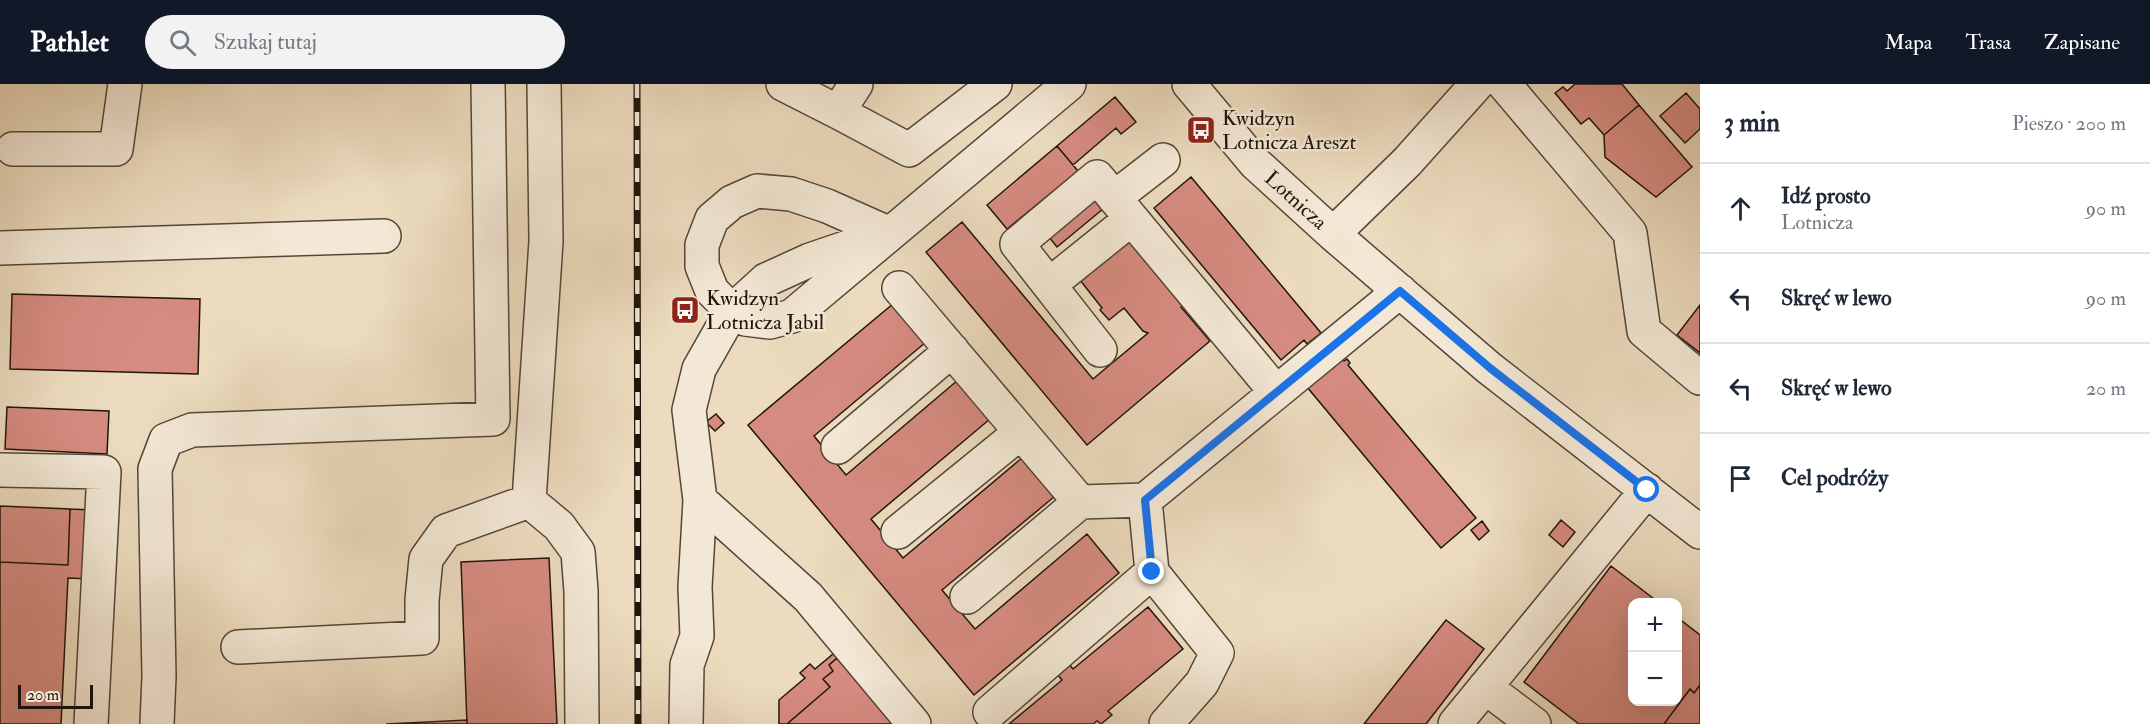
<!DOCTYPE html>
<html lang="pl">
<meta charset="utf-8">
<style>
:root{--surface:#fff;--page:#f2f2f3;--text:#1f2937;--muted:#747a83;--line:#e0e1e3;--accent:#111827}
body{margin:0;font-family:"IM FELL Double Pica",serif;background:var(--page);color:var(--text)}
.controls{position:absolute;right:18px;bottom:18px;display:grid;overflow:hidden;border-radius:12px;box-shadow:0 6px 24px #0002}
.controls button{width:54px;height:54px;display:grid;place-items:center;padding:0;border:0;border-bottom:2px solid var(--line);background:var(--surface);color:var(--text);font:30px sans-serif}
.scale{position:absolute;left:18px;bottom:15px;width:75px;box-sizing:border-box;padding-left:6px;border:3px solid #20140c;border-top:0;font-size:16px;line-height:21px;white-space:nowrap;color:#20140c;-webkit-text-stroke:4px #f3e8d5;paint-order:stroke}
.stop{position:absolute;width:18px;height:18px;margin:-14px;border:4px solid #1a73e8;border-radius:50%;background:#fff}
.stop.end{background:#1a73e8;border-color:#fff;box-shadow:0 2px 6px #0008}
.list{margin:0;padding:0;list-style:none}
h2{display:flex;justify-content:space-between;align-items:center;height:78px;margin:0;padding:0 24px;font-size:26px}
h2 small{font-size:20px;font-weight:400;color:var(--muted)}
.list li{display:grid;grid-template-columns:39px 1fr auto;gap:18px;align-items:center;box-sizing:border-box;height:90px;padding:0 24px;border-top:2px solid var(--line)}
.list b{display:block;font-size:22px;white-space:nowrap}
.list p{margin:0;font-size:20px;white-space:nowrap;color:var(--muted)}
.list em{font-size:20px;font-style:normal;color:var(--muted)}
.icon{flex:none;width:33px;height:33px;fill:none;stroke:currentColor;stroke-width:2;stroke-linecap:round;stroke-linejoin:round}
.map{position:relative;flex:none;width:1700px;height:640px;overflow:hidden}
header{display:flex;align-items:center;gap:36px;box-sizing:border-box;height:84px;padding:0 30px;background:var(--accent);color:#fff}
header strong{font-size:28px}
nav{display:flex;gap:33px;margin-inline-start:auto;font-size:21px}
.search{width:420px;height:54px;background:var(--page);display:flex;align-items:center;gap:15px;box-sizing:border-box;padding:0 21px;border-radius:33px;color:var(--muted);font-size:22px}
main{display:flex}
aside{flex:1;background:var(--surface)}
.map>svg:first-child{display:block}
.building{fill:#d68b80;stroke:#20140c;stroke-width:1.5}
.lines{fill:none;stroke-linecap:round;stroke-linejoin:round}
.minor-casing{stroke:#534638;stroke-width:36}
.minor{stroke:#f3e8d5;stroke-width:33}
.rail-casing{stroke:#20140c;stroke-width:7}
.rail{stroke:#f3e8d5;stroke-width:4.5;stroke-dasharray:14;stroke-linecap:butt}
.route{stroke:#1a73e8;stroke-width:8}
.labels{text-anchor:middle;stroke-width:5;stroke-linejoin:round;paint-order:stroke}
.poi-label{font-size:21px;fill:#20140c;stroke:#f3e8d5;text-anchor:start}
.street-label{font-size:21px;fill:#20140c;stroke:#f3e8d5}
</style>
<header>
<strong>Pathlet</strong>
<div class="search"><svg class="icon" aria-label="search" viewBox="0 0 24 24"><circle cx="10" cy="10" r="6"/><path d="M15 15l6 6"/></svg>Szukaj tutaj</div>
<nav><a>Mapa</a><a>Trasa</a><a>Zapisane</a></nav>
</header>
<main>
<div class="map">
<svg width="1700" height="640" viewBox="0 0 1700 640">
<rect width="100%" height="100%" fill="#ecdbbe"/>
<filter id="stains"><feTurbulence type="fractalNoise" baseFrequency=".00333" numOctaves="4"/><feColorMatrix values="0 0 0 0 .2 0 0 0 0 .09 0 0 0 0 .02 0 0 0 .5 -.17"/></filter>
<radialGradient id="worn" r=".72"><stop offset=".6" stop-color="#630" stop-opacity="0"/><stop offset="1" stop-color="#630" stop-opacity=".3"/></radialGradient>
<path class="building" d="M1575,0H1622L1639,21L1604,51L1589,34L1581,40L1555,9L1563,3L1567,7Z
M1686,9L1700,25V45L1685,59L1660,32Z
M1115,13L1136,38L1121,50L1116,44L1073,81L1057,62Z
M1639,21L1692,83L1656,113L1605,73L1604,51Z
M1057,62L1078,87L1007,145L987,121Z
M1191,93L1321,249L1307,260L1304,256L1281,276L1154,124Z
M1091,111L1103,125L1057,163L1045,148Z
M962,138L1093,295L1148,249L1143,247L1124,224L1109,236L1100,226L1102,224L1080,196L1131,154L1185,219L1181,223L1210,257L1087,361L926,168Z
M12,210L200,215L198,290L10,285Z
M894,219L926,258L814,352L846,391L958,296L990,335L871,435L903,474L1023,373L1055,412L942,506L975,545L1087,450L1119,489L974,611L748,341Z
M1700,221V269L1677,251Z
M1342,274L1344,277L1347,275L1350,279L1348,281L1476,434L1441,464L1307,303Z
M7,323L109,327L107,370L5,365Z
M716,330L724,339L715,347L706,338Z
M0,422L70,425L68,481L0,478Z
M70,425L93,426L90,495L68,494L61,640H0V478L68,481Z
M1561,436L1575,448L1563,463L1549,451Z
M1482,437L1489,447L1479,456L1471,446Z
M549,474L557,640H467L461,478Z
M1611,482L1658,518H1632V618H1678V534L1700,551V601L1694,609L1690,605L1664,640H1579L1524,598Z
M1148,523L1183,565L1108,627L1112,631L1101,640L1097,637L1093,640H1009L1062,596L1057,590L1069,580L1073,585Z
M1446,536L1484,565L1426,640H1364Z
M845,560L856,573L844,582L837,574L829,581L833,587L823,595L830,603L787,640H779V616L805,594L800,589L810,580L815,585Z
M856,573L893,640H787L830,603L823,595L833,587L829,581L837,574L844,582Z
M1700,601V640H1664L1690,605L1694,609Z
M467,636V640H386Z"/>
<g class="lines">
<g class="minor-casing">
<path id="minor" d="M783,0L838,28L856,0
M1189,0L1255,79L1333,150L1489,284L1700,448
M1504,0L1630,149L1644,247L1700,294
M838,28L909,66L995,0
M13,65H116L125,0
M1114,114L1163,76
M888,149L827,122L791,110L757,107L732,118L712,135L702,161V182L712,207L732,227L745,235L770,238L792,232L1069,0
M1333,150L1407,78L1477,0
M0,164L384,152
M1049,201L1131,135
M899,204L1080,418
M1100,266L1017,160L1097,93L1276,308
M838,363L952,266
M0,386L104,388L91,640
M700,416L808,513L914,640
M529,417L559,442L578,468L581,507L582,640
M898,448L1021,348
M967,513L1080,418L1145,416
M238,563L422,554V516L426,475L446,447L529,417L546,157L544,0
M1485,603L1534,640
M990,628L1152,488
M157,640L159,592L155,385L166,356L192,346L493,335L488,0
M686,640L687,581L697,552L695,503L700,416L689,326L699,285L732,227L766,196L810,176L872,155
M1166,640L1202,599L1217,569L1152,488L1145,416L1400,207
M1455,640L1647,406"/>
</g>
<use href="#minor" class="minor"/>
<g class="rail-casing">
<path id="rail" d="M637,0L638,640"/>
</g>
<use href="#rail" class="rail"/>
</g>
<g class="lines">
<path class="route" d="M1152,488L1145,416L1400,207L1490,284L1647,406"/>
</g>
<defs>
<g id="bus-square" transform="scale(1.5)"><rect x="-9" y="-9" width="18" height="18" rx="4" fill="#8f2418" stroke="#f3e8d5"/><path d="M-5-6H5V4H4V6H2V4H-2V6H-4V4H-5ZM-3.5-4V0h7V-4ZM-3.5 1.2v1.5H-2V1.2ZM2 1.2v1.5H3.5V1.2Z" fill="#fff"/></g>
</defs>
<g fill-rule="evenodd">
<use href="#bus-square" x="1201" y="46"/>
<use href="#bus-square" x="685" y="226"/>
</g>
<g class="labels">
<g class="poi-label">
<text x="1222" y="41">Kwidzyn<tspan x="1222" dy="24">Lotnicza Areszt</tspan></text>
<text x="706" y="221">Kwidzyn<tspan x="706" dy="24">Lotnicza Jabil</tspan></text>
</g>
<g class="street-label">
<text transform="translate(1296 116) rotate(42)" y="7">Lotnicza</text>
</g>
</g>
<rect width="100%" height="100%" filter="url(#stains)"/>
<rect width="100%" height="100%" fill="url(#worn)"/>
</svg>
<div class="controls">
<button>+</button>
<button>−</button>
</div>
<div class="scale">20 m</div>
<div class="stop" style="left:1647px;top:406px"></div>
<div class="stop end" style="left:1152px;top:488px"></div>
</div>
<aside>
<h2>3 min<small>Pieszo · 200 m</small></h2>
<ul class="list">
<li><svg class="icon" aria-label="ahead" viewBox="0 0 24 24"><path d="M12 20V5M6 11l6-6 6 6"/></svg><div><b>Idź prosto</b><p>Lotnicza</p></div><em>90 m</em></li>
<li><svg class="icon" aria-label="left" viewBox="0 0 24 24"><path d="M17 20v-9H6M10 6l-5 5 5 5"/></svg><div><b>Skręć w lewo</b></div><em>90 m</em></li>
<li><svg class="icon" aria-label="left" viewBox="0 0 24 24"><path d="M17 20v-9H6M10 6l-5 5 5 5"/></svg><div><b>Skręć w lewo</b></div><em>20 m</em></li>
<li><svg class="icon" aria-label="arrive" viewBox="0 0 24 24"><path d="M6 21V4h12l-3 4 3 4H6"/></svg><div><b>Cel podróży</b></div></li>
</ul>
</aside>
</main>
